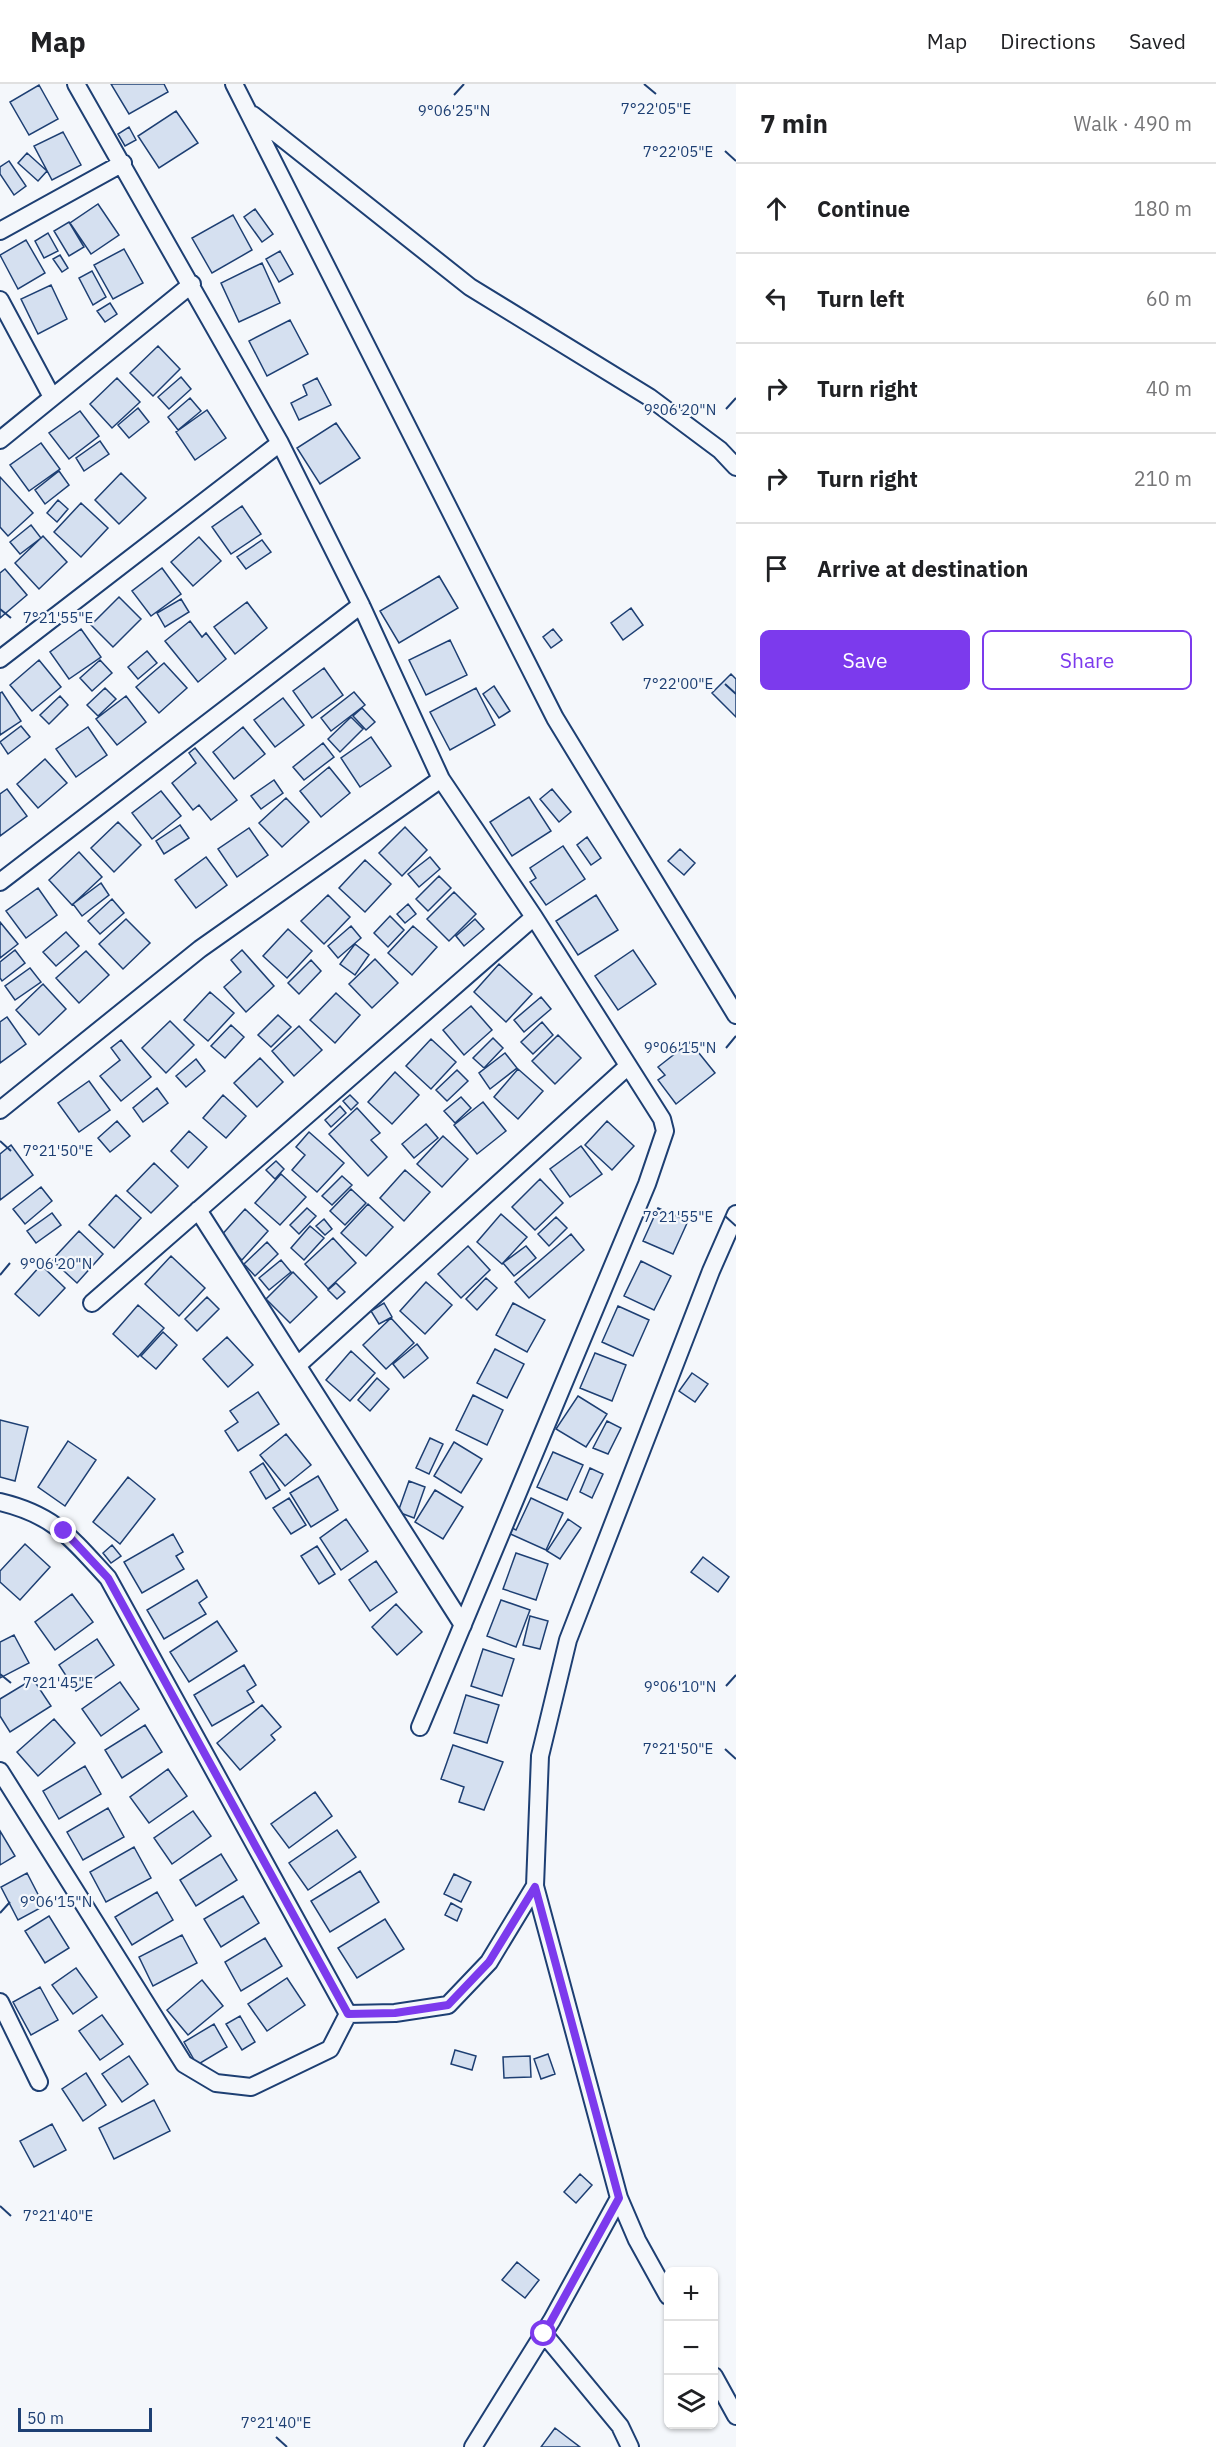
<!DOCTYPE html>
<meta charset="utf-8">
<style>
:root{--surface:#fff;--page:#f2f2f2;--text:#202124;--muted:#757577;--line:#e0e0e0;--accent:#7c3aed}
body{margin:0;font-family:"IBM Plex Sans",sans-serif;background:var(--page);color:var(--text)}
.controls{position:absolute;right:18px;bottom:18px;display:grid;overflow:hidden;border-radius:9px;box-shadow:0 2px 4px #0004}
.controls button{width:54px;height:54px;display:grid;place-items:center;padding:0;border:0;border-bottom:2px solid var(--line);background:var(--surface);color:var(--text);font:30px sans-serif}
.scale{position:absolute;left:18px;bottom:15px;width:134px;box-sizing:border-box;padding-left:6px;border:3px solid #1d3f73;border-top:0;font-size:16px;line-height:21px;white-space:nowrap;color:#1d3f73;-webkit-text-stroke:4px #f4f7fb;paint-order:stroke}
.stop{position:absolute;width:18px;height:18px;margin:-14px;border:4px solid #7c3aed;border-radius:50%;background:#fff}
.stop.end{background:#7c3aed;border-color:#fff;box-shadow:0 2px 6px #0008}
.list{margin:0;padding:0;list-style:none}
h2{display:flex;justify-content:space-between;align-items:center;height:78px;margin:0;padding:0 24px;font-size:26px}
h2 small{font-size:20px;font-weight:400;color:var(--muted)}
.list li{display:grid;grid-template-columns:39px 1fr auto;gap:18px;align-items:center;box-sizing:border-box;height:90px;padding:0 24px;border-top:2px solid var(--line)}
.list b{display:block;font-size:22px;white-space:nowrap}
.list em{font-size:20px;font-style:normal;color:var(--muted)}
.actions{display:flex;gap:12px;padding:18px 24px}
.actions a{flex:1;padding:14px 0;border:2px solid var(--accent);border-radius:9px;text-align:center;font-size:21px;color:var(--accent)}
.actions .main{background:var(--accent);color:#fff}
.icon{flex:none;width:33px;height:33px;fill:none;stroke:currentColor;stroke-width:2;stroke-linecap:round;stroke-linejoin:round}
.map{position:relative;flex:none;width:736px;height:2363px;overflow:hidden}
header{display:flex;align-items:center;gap:36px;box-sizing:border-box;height:84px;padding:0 30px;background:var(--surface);border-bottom:2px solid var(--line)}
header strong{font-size:28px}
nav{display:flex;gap:33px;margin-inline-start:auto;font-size:21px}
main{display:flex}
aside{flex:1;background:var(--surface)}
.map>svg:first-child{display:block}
.building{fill:#d5e0f0;stroke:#1d3f73;stroke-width:1.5}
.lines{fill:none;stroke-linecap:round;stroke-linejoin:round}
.street-casing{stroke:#1d3f73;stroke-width:20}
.street{stroke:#f4f7fb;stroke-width:16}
.route{stroke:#7c3aed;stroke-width:8}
.ticks{fill:none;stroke:#1d3f73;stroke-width:2}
.ticks-label{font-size:15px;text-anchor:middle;fill:#1d3f73;stroke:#f4f7fb;stroke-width:4.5;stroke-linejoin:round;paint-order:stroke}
</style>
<header>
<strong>Map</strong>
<nav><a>Map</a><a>Directions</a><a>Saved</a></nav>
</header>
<main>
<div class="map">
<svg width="736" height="2363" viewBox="0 0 736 2363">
<rect width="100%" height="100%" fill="#f4f7fb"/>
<path class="building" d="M111,0H164L168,8L129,30Z
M39,1L58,35L29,51L10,18Z
M176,27L198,59L159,84L138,52Z
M129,43L136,56L125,62L118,50Z
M63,48L81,81L52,96L34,62Z
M27,69L47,87L38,97L18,79Z
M9,77L26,102L14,111L0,90V83Z
M98,120L119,151L91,170L70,139Z
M255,125L273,150L262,158L244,133Z
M233,131L252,166L212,189L192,154Z
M69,138L84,163L69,172L54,147Z
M48,149L58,167L44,174L35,157Z
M26,156L45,189L18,205L0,171Z
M124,165L143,199L113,215L94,181Z
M280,167L293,190L279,198L266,175Z
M60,171L68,184L62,188L53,175Z
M262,179L280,219L239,238L221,199Z
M92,187L106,213L93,221L79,194Z
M51,201L67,235L38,250L21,215Z
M110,219L117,230L105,238L97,227Z
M290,236L308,270L267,292L249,257Z
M158,262L180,285L153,312L130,289Z
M181,293L191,305L169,325L158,313Z
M117,294L140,318L112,344L90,320Z
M317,294L331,321L299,336L291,319L307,311L303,301Z
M190,314L201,327L178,346L168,333Z
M138,324L149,338L129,354L118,341Z
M207,326L226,354L195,376L176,348Z
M80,327L99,352L69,375L49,349Z
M336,339L360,374L320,400L297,364Z
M100,357L109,370L84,387L76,374Z
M41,359L60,385L29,407L10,381Z
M59,387L69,401L45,420L35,406Z
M121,389L146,414L119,440L95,416Z
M0,393L33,429L8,452L0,443Z
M58,416L68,425L57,438L47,429Z
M81,419L108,444L81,473L54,448Z
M242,422L261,450L231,470L212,443Z
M31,441L41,454L20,470L10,458Z
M43,452L67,478L39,505L15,479Z
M199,453L221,477L193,502L171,478Z
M262,456L271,468L246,485L237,473Z
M162,484L181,510L151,532L132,507Z
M5,485L27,511L0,534V489Z
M439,492L458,524L399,559L380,527Z
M119,513L141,535L113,563L91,541Z
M181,515L189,528L165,543L157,529Z
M247,518L267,544L235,570L214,543Z
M631,524L643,541L623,556L611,539Z
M190,537L202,553L206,549L226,575L198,598L165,557Z
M81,545L101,573L69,595L50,568Z
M553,545L562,556L551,564L543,553Z
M450,556L467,591L426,611L409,576Z
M147,567L157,579L138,595L128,583Z
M39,576L61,603L32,627L10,601Z
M100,576L112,589L92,607L80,594Z
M164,579L187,604L159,629L136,603Z
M324,584L343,611L312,634L293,607Z
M731,590L736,595V633L712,609Z
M494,602L510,627L499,634L483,610Z
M105,604L116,615L98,632L87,621Z
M476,604L495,641L450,666L430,628Z
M2,608L21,637L0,651V609Z
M354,608L365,621L331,647L321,634Z
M60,612L68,621L49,640L40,631Z
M126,612L146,638L117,661L96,635Z
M283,614L304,641L275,663L254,636Z
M362,624L375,638L366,646L353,632Z
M351,633L363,645L340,668L328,655Z
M21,642L30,653L8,670L0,658Z
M88,643L107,671L76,693L56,665Z
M243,643L265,670L234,695L213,668Z
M371,653L391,682L360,703L341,674Z
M323,659L334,673L304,696L293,683Z
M195,664L237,716L211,736L199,721L193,726L172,699L196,679L189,669Z
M45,675L67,699L38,724L17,700Z
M329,683L350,709L321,733L300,707Z
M274,696L283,709L261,725L251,712Z
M7,705L27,732L0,752V710Z
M552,705L571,728L559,738L540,715Z
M161,707L181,732L152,755L132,729Z
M529,713L551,747L512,772L490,738Z
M286,714L309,738L282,763L259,739Z
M118,738L141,761L114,788L91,764Z
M180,741L189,754L164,770L156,757Z
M405,743L427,766L402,792L379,769Z
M249,744L268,771L237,793L218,765Z
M587,753L601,774L591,781L577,761Z
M563,762L585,795L546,821L530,798L536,794L530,784Z
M680,765L695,779L684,791L668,777Z
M79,768L102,793L72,821L49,796Z
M206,773L227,801L196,824L175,796Z
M430,773L440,785L419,803L408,790Z
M365,776L391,800L365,828L339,804Z
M439,792L451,804L428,827L416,815Z
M101,799L109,811L82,832L73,820Z
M38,804L57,831L26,854L6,827Z
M454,808L476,830L449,857L427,835Z
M328,811L350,833L324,860L301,837Z
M596,811L618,846L578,871L556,837Z
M112,815L124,829L100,850L88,837Z
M408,820L416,830L405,839L397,830Z
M390,832L404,846L388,863L374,849Z
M126,835L150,859L123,885L99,860Z
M475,835L484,845L464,862L456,852Z
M0,838L18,860L0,874Z
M351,842L361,854L338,874L328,862Z
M413,842L437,863L412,891L388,869Z
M288,845L312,867L287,894L263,872Z
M66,848L79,862L56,882L43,868Z
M355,860L369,871L355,891L340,880Z
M15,866L25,879L2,897L0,894V878Z
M242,866L274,902L246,928L224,903L241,888L231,876Z
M633,866L656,900L618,926L595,892Z
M86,867L109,891L79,919L56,894Z
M375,875L398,899L372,924L349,900Z
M311,876L321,887L299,910L288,899Z
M499,880L532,910L506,938L474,908Z
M30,884L41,898L15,916L5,902Z
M43,900L66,925L39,951L16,926Z
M210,908L234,929L208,957L184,936Z
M336,909L360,931L335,959L310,936Z
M541,913L551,925L524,948L514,936Z
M471,922L492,946L464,971L443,946Z
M278,931L291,943L271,963L258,951Z
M7,933L26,960L0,979V938Z
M170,937L194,961L166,989L142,964Z
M542,938L553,951L533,970L521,958Z
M231,941L244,953L225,974L211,962Z
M299,942L322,966L294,992L272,967Z
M558,951L581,974L555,1000L532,977Z
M493,954L503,964L484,984L473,974Z
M431,955L456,978L431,1005L406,982Z
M121,956L151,993L121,1017L100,992L120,976L111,964Z
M690,958L715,989L676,1020L658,996L665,991L658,983Z
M505,969L517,984L490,1005L479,989Z
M260,974L283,998L257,1023L234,999Z
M196,975L205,987L186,1003L176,992Z
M518,985L543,1007L518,1035L494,1013Z
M457,986L468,997L447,1017L436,1006Z
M395,988L419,1011L392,1040L368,1018Z
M89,997L110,1026L79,1048L58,1019Z
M157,1004L168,1019L143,1038L133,1024Z
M223,1011L246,1032L226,1054L203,1034Z
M350,1011L358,1019L351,1026L343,1017Z
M461,1013L471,1024L455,1039L444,1027Z
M483,1018L506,1047L477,1070L454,1041Z
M340,1022L346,1029L331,1043L325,1036Z
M357,1024L380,1049L371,1056L387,1073L368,1092L329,1050Z
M117,1037L130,1052L110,1068L98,1054Z
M607,1037L634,1062L612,1086L585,1061Z
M426,1040L438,1054L414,1074L402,1060Z
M189,1047L207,1063L188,1084L171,1067Z
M309,1048L344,1079L317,1108L292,1086L305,1071L296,1063Z
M443,1052L468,1075L442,1103L417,1080Z
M11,1061L33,1091L0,1116V1070Z
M581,1062L602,1090L570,1113L550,1085Z
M276,1077L284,1085L275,1095L266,1086Z
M154,1079L178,1102L151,1129L127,1107Z
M405,1086L430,1108L404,1137L380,1114Z
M281,1090L306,1113L280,1141L255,1119Z
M342,1092L352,1101L332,1121L322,1112Z
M540,1095L563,1119L535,1146L512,1123Z
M41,1103L52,1117L25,1140L13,1125Z
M351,1105L366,1119L345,1141L330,1127Z
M116,1111L141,1134L114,1164L89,1141Z
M368,1120L393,1143L366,1172L341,1149Z
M307,1124L316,1132L299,1150L290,1141Z
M658,1124L688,1137L673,1170L643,1157Z
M245,1125L268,1147L242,1176L219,1154Z
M52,1129L61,1141L36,1159L27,1147Z
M501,1130L527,1153L502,1180L477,1158Z
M556,1133L567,1144L549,1162L538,1150Z
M324,1135L332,1145L325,1151L316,1142Z
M310,1142L324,1154L304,1176L291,1164Z
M79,1147L103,1170L77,1199L52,1176Z
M571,1150L584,1166L529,1214L515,1198Z
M333,1154L356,1179L328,1205L305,1180Z
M267,1158L278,1170L255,1192L244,1180Z
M468,1162L490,1186L461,1214L438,1190Z
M526,1162L536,1174L514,1192L503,1179Z
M171,1172L205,1204L179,1232L145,1200Z
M281,1176L291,1188L269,1206L259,1194Z
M641,1177L671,1192L654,1226L624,1212Z
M41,1181L65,1204L39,1232L15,1210Z
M293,1188L317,1213L290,1239L266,1215Z
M486,1194L497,1204L477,1226L466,1215Z
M426,1198L452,1221L425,1250L400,1227Z
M336,1199L345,1208L337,1215L328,1206Z
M207,1213L219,1225L197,1247L185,1235Z
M384,1219L392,1233L379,1240L371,1227Z
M513,1219L545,1236L527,1268L496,1251Z
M138,1221L164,1244L138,1273L113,1250Z
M618,1222L649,1236L633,1272L602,1258Z
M391,1234L414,1259L386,1285L363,1261Z
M163,1248L177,1261L156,1285L141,1272Z
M227,1253L253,1281L228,1303L203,1275Z
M417,1260L428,1274L404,1294L393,1280Z
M495,1265L524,1280L507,1314L477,1299Z
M351,1267L375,1289L350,1317L326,1296Z
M595,1269L626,1281L612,1317L580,1304Z
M692,1289L708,1300L695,1318L679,1307Z
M377,1294L389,1305L370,1327L358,1316Z
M258,1308L279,1340L238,1367L225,1347L238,1338L230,1327Z
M473,1311L503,1326L487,1361L456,1346Z
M578,1312L607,1330L586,1363L556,1345Z
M0,1336L28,1343L15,1397L0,1393Z
M607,1337L621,1344L608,1370L593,1364Z
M286,1350L311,1381L285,1402L260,1371Z
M430,1354L443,1360L429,1390L416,1384Z
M68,1357L96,1376L65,1422L38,1403Z
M454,1358L482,1375L461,1409L434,1392Z
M553,1368L583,1381L567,1416L537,1403Z
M263,1379L280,1406L266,1415L250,1388Z
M590,1384L603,1390L592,1414L580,1408Z
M318,1392L338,1426L311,1443L290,1409Z
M128,1393L155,1415L120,1460L93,1438Z
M409,1397L425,1403L414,1434L398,1428Z
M435,1406L463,1423L443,1455L415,1438Z
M289,1414L306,1441L291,1450L273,1424Z
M531,1414L563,1429L546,1466L504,1447L506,1441L516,1446Z
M346,1435L368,1467L341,1486L320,1454Z
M568,1435L581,1444L560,1475L547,1467Z
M173,1450L183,1468L176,1472L184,1485L142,1509L124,1478Z
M25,1460L50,1483L20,1516L0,1498V1487Z
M112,1461L121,1472L111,1479L103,1469Z
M317,1462L335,1490L319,1500L301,1472Z
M516,1469L548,1480L536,1516L503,1505Z
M703,1473L729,1493L718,1508L691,1488Z
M376,1477L397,1508L370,1527L349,1496Z
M197,1496L207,1513L199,1519L206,1530L164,1555L147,1526Z
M72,1510L93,1538L55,1566L35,1538Z
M501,1516L530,1526L516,1563L487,1552Z
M396,1520L422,1548L397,1571L372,1543Z
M530,1532L548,1537L540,1565L523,1561Z
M217,1537L237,1567L189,1598L170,1568Z
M14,1551L29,1579L0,1594V1558Z
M97,1555L114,1581L76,1607L59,1581Z
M483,1565L514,1575L502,1612L471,1602Z
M244,1581L256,1601L247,1607L254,1618L212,1642L194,1611Z
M33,1595L51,1622L10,1648L0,1632V1615Z
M120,1598L139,1625L101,1652L82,1625Z
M466,1611L499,1621L487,1659L454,1649Z
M262,1621L281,1643L271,1651L275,1656L240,1686L217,1659Z
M54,1635L75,1659L38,1692L17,1668Z
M145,1641L162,1668L122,1694L105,1666Z
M453,1661L503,1678L484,1726L459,1718L464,1703L441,1695Z
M85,1682L101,1710L59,1735L43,1707Z
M168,1685L187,1712L149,1739L130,1713Z
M315,1708L332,1732L289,1764L271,1740Z
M108,1724L124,1753L83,1776L67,1748Z
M193,1727L211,1752L172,1780L154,1754Z
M337,1746L356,1773L308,1806L289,1779Z
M0,1747L15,1772L0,1781Z
M134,1763L151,1794L106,1818L90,1788Z
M221,1770L237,1796L196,1822L180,1796Z
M360,1787L379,1818L330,1848L311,1817Z
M27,1789L44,1822L18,1836L1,1803Z
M454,1790L471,1798L461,1818L444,1810Z
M157,1808L173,1836L132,1861L115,1833Z
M243,1812L259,1839L221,1863L204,1835Z
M451,1819L462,1825L457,1837L445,1831Z
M49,1832L69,1864L45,1879L25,1847Z
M385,1835L404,1865L357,1894L338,1864Z
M182,1851L197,1879L153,1902L139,1873Z
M265,1854L282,1882L241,1907L225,1878Z
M76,1884L97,1913L73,1930L52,1901Z
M287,1894L305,1921L267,1947L248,1920Z
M202,1896L223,1922L188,1951L167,1926Z
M40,1903L58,1936L31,1951L13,1918Z
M102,1931L123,1960L100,1976L79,1947Z
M240,1932L255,1958L242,1966L226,1940Z
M214,1940L227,1963L197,1981L184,1958Z
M455,1966L476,1972L472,1986L451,1980Z
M548,1970L555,1990L541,1995L534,1975Z
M129,1972L148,2000L122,2018L102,1990Z
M530,1972L531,1993L504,1994L503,1973Z
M86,1989L106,2021L83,2037L62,2005Z
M154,2016L170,2047L114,2075L99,2044Z
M52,2040L66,2066L34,2083L20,2057Z
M580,2090L592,2101L576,2119L564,2108Z
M517,2178L539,2196L525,2214L502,2196Z
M555,2344L580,2363H541Z"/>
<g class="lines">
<g class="street-casing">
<path id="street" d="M76,0L280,359L361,521L441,695L534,833L662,1035L665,1047L647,1100L420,1643
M234,0L555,634L736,931
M253,31L470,203L649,313L720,366L736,383
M0,147L123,79
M0,216L52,313
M0,356L192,200
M0,575L280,359
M0,798L361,521
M0,1026L200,865L441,695
M198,1126L463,1541
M92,1219L534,833
M299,1280L627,983
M0,1418C55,1431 72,1455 108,1494L348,1930L395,1929L448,1921L489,1878L535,1802
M0,1687L184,1980L216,1999L251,2003L330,1965L348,1930
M0,1918L39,1998
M668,2212L637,2156L619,2114L535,1802L540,1672L568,1556L711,1187L736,1130
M544,2250L620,2342L630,2363
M714,2292L736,2332
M473,2363L552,2236L619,2114"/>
</g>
<use href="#street" class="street"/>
</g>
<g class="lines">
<path class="route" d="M64,1447L108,1494L348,1930L395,1929L448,1921L489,1878L535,1803L619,2114L544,2250"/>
</g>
<path class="ticks" d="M644,0L656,10M454,11L464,0M725,67L736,77M726,325L736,314M0,525L11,534M725,600L736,610M726,964L736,952M0,1057L11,1067M725,1132L736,1142M0,1191L10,1179M0,1590L11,1599M726,1602L736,1591M725,1665L736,1675M0,1829L10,1818M0,2122L11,2132M276,2353L287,2363"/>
<g class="ticks-label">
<text x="656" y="30">7°22'05"E</text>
<text x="454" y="32">9°06'25"N</text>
<text x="678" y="73">7°22'05"E</text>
<text x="680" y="331">9°06'20"N</text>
<text x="58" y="539">7°21'55"E</text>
<text x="678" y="605">7°22'00"E</text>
<text x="680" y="969">9°06'15"N</text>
<text x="58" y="1072">7°21'50"E</text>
<text x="678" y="1138">7°21'55"E</text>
<text x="56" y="1185">9°06'20"N</text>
<text x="58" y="1604">7°21'45"E</text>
<text x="680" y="1608">9°06'10"N</text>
<text x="678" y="1670">7°21'50"E</text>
<text x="56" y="1823">9°06'15"N</text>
<text x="58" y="2137">7°21'40"E</text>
<text x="276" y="2344">7°21'40"E</text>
</g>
</svg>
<div class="controls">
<button>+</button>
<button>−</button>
<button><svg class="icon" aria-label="layers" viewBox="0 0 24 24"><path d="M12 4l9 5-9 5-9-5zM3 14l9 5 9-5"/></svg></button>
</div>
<div class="scale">50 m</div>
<div class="stop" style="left:544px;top:2250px"></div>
<div class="stop end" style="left:64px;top:1447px"></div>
</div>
<aside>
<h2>7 min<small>Walk · 490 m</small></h2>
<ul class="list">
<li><svg class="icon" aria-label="ahead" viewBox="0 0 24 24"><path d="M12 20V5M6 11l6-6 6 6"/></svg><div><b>Continue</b></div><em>180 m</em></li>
<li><svg class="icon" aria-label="left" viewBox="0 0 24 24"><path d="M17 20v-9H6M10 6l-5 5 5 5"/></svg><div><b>Turn left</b></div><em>60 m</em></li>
<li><svg class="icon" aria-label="right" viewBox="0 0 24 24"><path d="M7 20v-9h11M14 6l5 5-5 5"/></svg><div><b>Turn right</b></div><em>40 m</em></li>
<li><svg class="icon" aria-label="right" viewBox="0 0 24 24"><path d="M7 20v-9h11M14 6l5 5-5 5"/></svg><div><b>Turn right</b></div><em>210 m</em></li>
<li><svg class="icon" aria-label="arrive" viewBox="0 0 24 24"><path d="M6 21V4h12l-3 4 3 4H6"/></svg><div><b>Arrive at destination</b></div></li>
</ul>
<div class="actions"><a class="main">Save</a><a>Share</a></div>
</aside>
</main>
